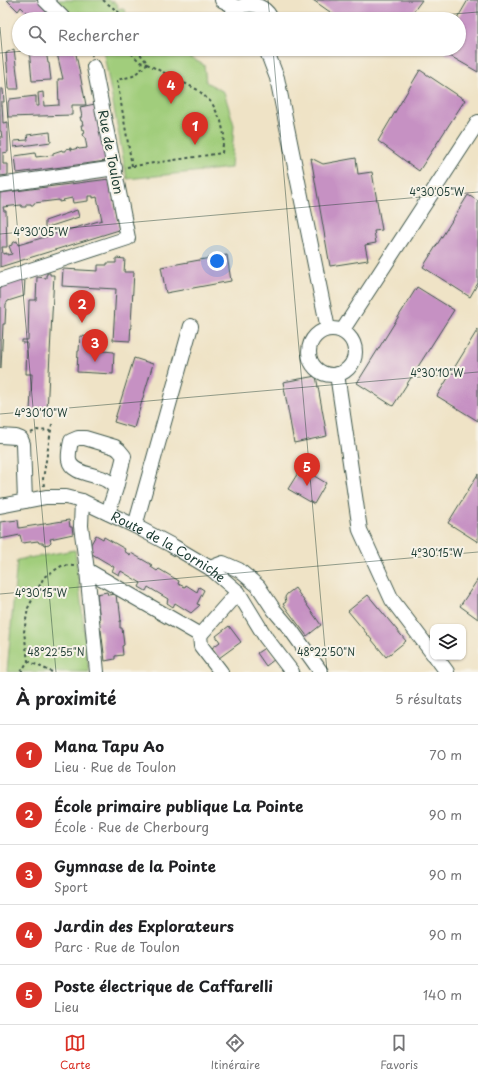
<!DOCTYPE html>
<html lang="fr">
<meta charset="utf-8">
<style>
:root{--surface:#fff;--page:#f2f2f2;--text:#202124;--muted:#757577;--line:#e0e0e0;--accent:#d93025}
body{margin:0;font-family:"Playpen Sans",sans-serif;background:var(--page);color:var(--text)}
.controls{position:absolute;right:12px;bottom:12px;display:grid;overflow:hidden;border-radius:8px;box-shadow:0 1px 3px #0004}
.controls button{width:36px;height:36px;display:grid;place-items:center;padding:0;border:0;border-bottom:1px solid var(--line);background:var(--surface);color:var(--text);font:20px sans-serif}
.you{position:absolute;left:217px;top:261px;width:14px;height:14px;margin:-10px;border:3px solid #fff;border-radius:50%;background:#1a73e8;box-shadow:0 0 0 6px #1a73e833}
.badge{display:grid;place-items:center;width:26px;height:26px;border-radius:50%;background:var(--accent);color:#fff;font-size:13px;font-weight:700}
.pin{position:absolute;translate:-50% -33px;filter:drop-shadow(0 1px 2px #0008)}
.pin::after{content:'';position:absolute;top:21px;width:14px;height:12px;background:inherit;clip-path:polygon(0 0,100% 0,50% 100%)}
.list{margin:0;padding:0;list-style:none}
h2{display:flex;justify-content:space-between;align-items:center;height:52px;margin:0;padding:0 16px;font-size:17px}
h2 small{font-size:13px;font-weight:400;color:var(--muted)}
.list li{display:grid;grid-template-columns:26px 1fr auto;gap:12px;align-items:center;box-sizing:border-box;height:60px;padding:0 16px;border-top:1px solid var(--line)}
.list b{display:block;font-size:15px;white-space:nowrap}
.list p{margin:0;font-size:13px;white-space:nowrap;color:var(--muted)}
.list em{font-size:13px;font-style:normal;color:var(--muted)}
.icon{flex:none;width:22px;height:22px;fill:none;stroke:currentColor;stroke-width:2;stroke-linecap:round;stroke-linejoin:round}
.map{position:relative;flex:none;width:478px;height:672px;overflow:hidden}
.search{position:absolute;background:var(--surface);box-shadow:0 1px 3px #0004;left:12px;right:12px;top:12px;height:44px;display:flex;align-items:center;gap:10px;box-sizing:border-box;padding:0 14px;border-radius:22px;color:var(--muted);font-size:15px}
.sheet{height:352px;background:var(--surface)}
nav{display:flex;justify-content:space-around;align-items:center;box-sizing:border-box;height:56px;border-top:1px solid var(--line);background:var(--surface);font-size:11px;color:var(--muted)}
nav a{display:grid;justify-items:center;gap:2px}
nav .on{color:var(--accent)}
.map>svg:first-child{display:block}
.green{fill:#a1cd7b;stroke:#608558}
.building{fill:#c691c3;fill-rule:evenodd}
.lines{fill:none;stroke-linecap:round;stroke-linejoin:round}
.minor-casing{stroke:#3e564a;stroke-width:16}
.path{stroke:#3e564a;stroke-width:2;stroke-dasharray:3 3;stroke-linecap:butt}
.minor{stroke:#fff;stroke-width:14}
.ticks{fill:none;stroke:#1f3d34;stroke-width:1;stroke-opacity:0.45}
.labels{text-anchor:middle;stroke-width:4;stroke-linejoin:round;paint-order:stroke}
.street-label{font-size:13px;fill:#1f3d34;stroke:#f7f3e8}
.ticks-label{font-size:10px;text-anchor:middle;fill:#1f3d34;stroke:#f7f3e8;stroke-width:4;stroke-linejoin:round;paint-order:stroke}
</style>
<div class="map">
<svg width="478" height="672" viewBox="0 0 478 672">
<rect width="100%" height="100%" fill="#f7f3e8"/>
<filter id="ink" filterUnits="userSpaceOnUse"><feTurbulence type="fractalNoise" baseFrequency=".025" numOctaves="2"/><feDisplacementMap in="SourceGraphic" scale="8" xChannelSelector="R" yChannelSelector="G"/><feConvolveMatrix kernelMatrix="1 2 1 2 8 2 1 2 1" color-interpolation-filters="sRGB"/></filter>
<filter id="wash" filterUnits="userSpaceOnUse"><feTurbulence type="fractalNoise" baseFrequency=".012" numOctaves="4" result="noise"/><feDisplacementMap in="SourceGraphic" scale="16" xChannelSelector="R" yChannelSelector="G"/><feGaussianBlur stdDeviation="0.9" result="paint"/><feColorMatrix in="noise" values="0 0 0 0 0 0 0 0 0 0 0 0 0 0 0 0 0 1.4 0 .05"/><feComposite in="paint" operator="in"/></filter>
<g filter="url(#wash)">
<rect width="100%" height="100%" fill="#efe3c6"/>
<path class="green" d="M53,0H109L112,3L113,1L118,5L117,7L119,9L121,8L126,11L125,13L131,19H73Z
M103,49H178L179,51L204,65L206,82L224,92L234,125L231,168L127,179Z
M75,550L89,672H7L17,560Z"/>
<g id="blocks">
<path class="building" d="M7,0H39L59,19H32V18L21,7L18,11Z
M313,0H422L408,19H340Z
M468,0H478V72L438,49H459V19H457Z
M14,49L19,89H9L6,53Z
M29,49H39V52L46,51L48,63H49L51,80L32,81Z
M56,49H75L86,105H72V115L8,117V102L10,99L36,96V106H39L38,93L43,92L44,106L59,105L58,79H63Z
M420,70L465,100L419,171L378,141Z
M0,89H3L4,102H2L3,123L8,122V152L3,153V164H8V175L0,176V138H2L1,131H0Z
M95,104L106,161L17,173L15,156L35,153L36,157L53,155V153L62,150V151H66V149L71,148V150L78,148L79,149L87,148L85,137H84L83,134L85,133L84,129L82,130L81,125H83L82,121H81L80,117H82L80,107Z
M50,132L51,142L14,147V141L28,140L27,135Z
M311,158L323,164L356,158L358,174L372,172L382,230L374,231L376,243L365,245L368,260L330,266Z
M109,179L119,230L0,267V193ZM88,196H93V198L97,197L102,220L18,245L17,241L12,243V245L9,246L12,254L7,255V253L3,254L2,247H7L6,211H4L3,207L21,205L22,207H26V204H31V205H34V203L59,200V202L64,201L63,200L72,198L73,203L88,201Z
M468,195L478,201V283L470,297L423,267Z
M77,210L79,217L45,228V221Z
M227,255L231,281L166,293L161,267Z
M116,258L125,259L124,272H134L130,341L113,340L116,289L62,286L63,269L98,271V265H107V263H116Z
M47,273H50V275H54L47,412L30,411L32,374H26L27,343H22V340H28L29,300H36L37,277L46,278V275H47Z
M25,278L24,296L8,301L6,304L5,324H3L1,368L0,367V285Z
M417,287L454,310L393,406L357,383Z
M478,329V421L437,396Z
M80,336L104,338L103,351L114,352L113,374L77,372L78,351H79Z
M134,358L153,364L134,428L114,422Z
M316,376L327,436L294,443L283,382Z
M301,468L326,483L314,504L288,489Z
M478,474V542L448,523Z
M18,520L19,528L69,520L70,527H72L73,534L50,539L51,542L49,544L44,545L43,543H39L38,541L22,543L20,535L0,539V522Z
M96,535L103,539L104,537L125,549L124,551L130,555L131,553L152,565L151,567L157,571L159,569L179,581L178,584L185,587L186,585L197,592L199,587L204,590L197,604L200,605L191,613L175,603L173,607L167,603L168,599L148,587L146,591L139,587L141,583L121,571L119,575L112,571L114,567L92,554L91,544Z
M478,579V619L460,606Z
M295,588L321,625L307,636L283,604L286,602L285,597L287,594Z
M107,592L108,595L116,594L117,603H119L121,621H120V628H122L124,645L122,646L123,655L115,656V659L105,661L101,630L98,631L97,621H100L97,594Z
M368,595L406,641L386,657L348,611Z
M229,626L241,642L219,658L212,648L220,642L216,636Z
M266,647L275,659L266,666L257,653Z"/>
</g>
</g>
<g filter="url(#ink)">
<use href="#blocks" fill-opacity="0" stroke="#3e564a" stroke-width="1"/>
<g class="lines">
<g class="minor-casing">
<g id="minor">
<path d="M45,0L64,19"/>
<path d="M222,0L236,7"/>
<path d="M230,19C236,0 264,0 271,19"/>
<path d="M266,49L277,78L328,329"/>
<path d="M0,185L115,168"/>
<path d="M0,280L128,238L94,67"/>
<circle cx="332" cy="352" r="23"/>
<path d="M342,331L478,122"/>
<path d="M337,374L360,530L392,600L433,654"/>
<path d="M0,436L16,437L21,439L23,444L25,501"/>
<path d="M82,501L81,526L87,570L97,672"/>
<path id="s1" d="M0,506L46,497H66L82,501L135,526L171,545L210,568L238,592L266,638L292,672"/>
<path d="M108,513L116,488L124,456L119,450L115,447L85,438H78L71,441C70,446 68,454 69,460C71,474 96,474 106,480C110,482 113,485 116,488"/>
<path d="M135,526L191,326"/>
<path d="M210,568L223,563L239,570L258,586L274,610L291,630L321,672"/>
<path d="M87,570L200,635L201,646L221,672"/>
<path d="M200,635L238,592"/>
<path d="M436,657L447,672"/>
</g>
</g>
<path class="path" d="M103,0L126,18V19
M91,49L92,56
M127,49L140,62L147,64
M132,166L117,80L133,76L146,65
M127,167L222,153L224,135L221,121L212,103L198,90L147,64L145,60L136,49
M31,433L37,430L51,431
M44,486L43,479L52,424
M28,661L52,672
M21,672L28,661L24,632L28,608L44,577L63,565L74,566"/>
<use href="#minor" class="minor"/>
</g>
</g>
<path class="ticks" d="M268,0L270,19M394,19L478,12M0,27L56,672M273,49L327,672M0,53L51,49M0,234L478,192M0,414L478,372M0,594L478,552"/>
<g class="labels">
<g class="street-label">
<text transform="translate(111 152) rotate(79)" y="5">Rue de Toulon</text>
<text dy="5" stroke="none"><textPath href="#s1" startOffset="181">Route de la Corniche</textPath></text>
</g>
</g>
<g class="ticks-label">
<text x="437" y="196">4°30'05"W</text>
<text x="41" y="236">4°30'05"W</text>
<text x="437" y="377">4°30'10"W</text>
<text x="41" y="417">4°30'10"W</text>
<text x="437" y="557">4°30'15"W</text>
<text x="41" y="597">4°30'15"W</text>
<text x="56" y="656">48°22'55"N</text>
<text x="326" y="656">48°22'50"N</text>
</g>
</svg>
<div class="controls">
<button><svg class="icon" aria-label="layers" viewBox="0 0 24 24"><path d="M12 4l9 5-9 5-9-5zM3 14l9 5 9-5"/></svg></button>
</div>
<div class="you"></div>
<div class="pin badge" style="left:195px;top:145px">1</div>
<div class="pin badge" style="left:82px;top:323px">2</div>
<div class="pin badge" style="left:95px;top:362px">3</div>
<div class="pin badge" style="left:171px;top:104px">4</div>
<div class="pin badge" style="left:307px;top:486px">5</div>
<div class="search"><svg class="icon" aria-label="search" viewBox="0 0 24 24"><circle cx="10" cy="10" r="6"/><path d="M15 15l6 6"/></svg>Rechercher</div>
</div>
<section class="sheet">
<h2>À proximité<small>5 résultats</small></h2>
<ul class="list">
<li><span class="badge">1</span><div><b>Mana Tapu Ao</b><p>Lieu · Rue de Toulon</p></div><em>70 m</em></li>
<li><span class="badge">2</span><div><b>École primaire publique La Pointe</b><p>École · Rue de Cherbourg</p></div><em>90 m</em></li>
<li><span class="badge">3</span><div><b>Gymnase de la Pointe</b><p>Sport</p></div><em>90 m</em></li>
<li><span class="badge">4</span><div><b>Jardin des Explorateurs</b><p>Parc · Rue de Toulon</p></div><em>90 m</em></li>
<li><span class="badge">5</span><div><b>Poste électrique de Caffarelli</b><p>Lieu</p></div><em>140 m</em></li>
</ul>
</section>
<nav>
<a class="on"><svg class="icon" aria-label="map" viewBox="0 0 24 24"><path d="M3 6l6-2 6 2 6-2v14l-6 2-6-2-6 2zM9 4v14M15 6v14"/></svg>Carte</a>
<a><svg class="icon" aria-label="directions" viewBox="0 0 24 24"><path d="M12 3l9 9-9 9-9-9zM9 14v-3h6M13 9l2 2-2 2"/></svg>Itinéraire</a>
<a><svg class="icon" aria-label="saved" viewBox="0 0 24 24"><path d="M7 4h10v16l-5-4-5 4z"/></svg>Favoris</a>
</nav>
